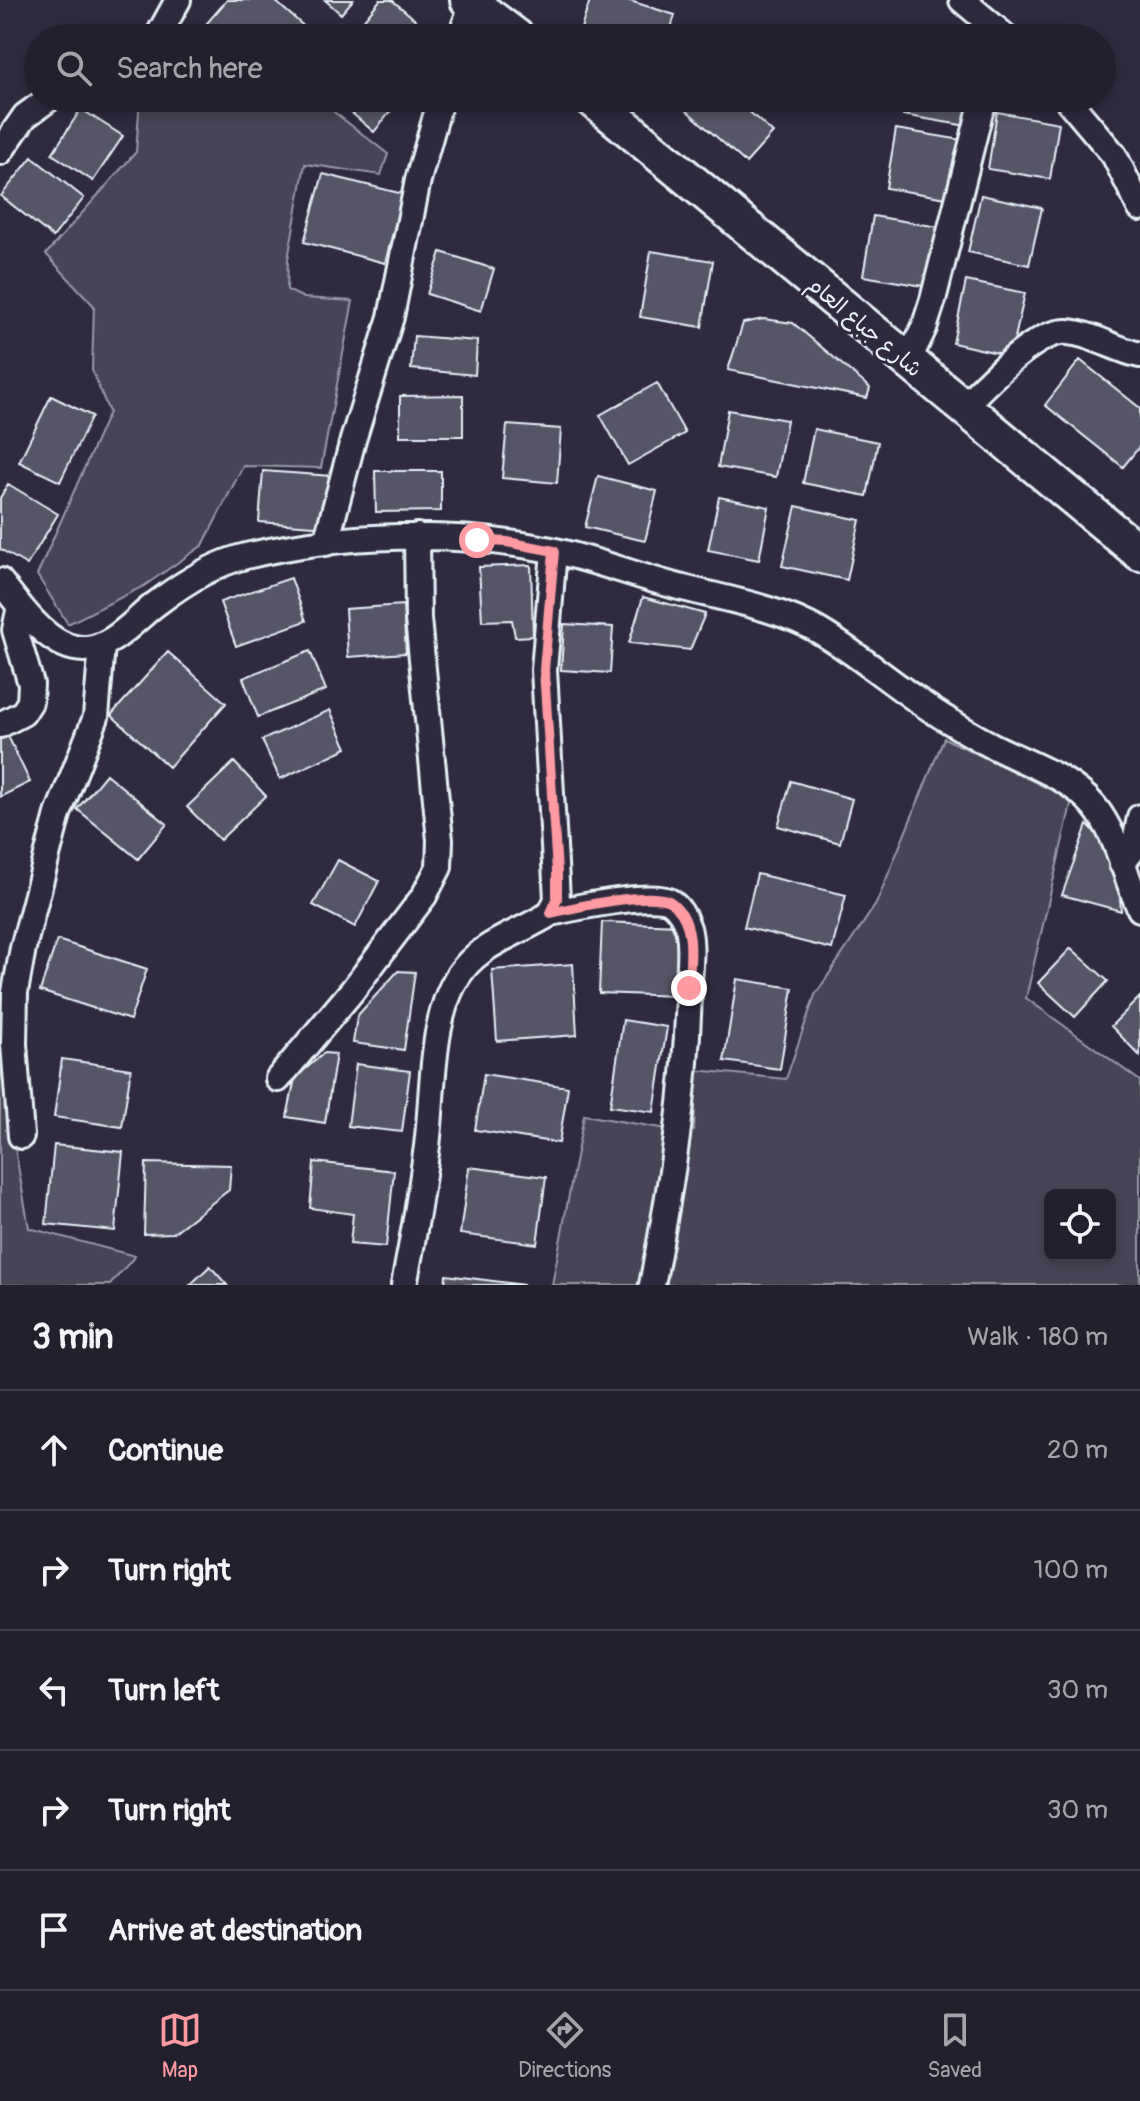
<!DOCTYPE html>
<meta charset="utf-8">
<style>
:root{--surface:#23202e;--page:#2f2d3a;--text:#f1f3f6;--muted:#a3a3aa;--line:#403e4a;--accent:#ff9aa2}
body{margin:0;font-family:Pangolin,"Playpen Sans Arabic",sans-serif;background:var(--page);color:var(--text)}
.controls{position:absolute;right:24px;bottom:24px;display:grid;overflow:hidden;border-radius:12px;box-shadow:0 4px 12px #0003}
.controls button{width:72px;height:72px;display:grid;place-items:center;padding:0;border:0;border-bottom:2px solid var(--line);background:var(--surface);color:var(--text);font:40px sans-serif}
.stop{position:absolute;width:24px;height:24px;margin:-18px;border:6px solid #ff9aa2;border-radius:50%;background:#fff}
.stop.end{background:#ff9aa2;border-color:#fff;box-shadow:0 2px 8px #0008}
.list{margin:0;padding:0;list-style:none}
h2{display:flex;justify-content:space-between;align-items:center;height:104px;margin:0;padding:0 32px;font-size:34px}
h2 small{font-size:26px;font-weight:400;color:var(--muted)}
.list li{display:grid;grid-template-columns:52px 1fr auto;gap:24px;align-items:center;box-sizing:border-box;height:120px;padding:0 32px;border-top:2px solid var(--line)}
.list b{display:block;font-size:30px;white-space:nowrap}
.list em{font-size:26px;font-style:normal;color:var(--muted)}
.icon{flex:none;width:44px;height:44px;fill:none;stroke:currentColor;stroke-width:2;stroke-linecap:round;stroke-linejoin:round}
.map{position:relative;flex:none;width:1140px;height:1285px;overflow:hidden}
.search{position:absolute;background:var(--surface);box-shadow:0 4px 12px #0003;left:24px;right:24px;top:24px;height:88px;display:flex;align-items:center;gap:20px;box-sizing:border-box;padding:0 28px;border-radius:44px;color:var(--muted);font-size:30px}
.sheet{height:704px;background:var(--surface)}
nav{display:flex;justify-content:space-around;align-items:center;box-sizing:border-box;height:112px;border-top:2px solid var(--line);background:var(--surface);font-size:22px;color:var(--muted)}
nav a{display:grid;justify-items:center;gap:4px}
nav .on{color:var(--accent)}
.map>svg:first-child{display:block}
.green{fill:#464455;stroke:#979aa6;stroke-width:2;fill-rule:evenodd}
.building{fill:#575565;stroke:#e8f1f8;stroke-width:2}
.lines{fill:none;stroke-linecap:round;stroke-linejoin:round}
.minor-casing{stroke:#e8f1f8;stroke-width:30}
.secondary-casing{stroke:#e8f1f8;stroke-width:40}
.minor{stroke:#2f2a3d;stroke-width:24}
.secondary{stroke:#2f2a3d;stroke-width:34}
.route{stroke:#ff9aa2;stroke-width:10}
.labels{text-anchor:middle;stroke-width:6;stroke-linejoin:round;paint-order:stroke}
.street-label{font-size:22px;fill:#e8f1f8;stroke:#2f2a3d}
</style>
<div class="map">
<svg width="1140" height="1285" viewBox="0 0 1140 1285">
<rect width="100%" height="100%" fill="#2f2a3d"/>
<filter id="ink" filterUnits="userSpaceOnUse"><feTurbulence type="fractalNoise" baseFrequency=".0125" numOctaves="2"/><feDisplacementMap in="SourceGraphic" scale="16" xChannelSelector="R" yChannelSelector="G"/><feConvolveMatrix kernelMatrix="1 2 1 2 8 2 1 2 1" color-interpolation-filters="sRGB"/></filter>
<g filter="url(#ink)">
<path class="green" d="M140,98H316L388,154L381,175L305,164L288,259L287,290L304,298L353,301L321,468L243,466L203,545L144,586L68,624L37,575L109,412L92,370L94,306L46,254L136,152Z
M944,738L1072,800L1026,998L1140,1081V1285H552L584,1115L667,1129L694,1131L696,1070L786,1079L815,995L876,904ZM1050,1195H1110V1255H1050Z
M0,1064L29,1228L135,1256L110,1285H0Z"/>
<path class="building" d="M227,0H274L317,38H194Z
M325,0H353L341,14Z
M380,0H392L424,27L417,38H353L357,28Z
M590,0H627L675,15L668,38H578Z
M334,98H401L374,132Z
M696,98H734L773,133L746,163L686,110Z
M906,98H972L967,126L903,115Z
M81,109L123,136L93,181L52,154Z
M997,112L1059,123L1050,179L988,169Z
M896,129L962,140L953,199L886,188Z
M32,157L84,198L53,237L1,196Z
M323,174L403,194L385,263L304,242Z
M981,195L1042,208L1029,265L968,252Z
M873,216L939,227L929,287L863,276Z
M651,251L713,261L702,327L640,317Z
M441,252L494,269L481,311L427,294Z
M966,281L1025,293L1011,356L953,343Z
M763,319L793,323L870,388L867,398L728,370L743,323Z
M414,336L477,341L475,375L411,369Z
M1080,360L1140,408V446L1123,467L1045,405Z
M657,383L685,433L628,465L600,415Z
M463,395V436H400V396Z
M51,396L92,416L60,482L19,462Z
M728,410L787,420L776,477L718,467Z
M507,425L561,429L557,483L502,478Z
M814,429L878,442L867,496L803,483Z
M263,471L332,476L328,527L259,522Z
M375,471H441V511L376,512Z
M598,476L657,491L645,541L585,527Z
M8,484L58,514L27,565L0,549V498Z
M719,497L769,507L759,560L708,550Z
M796,506L860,520L847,580L782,566Z
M531,565L533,636L515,637L512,620L482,621L479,567Z
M291,578L306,621L236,646L220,602Z
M643,597L705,614L690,650L629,643Z
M403,605L406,653L348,657L345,609Z
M564,624L613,627L610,673L561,670Z
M310,651L326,690L258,717L243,678Z
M168,652L226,703L169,767L111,715Z
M330,710L347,748L280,779L262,740Z
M8,736L30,782L0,797V739Z
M234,762L266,796L220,840L187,807Z
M106,774L167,824L138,859L77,809Z
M791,781L852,799L840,843L778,826Z
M1087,825L1096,833L1113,864L1119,884L1121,911L1062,895Z
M338,860L379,881L355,927L313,905Z
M757,874L846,895L832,949L744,927Z
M602,922L679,925L676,996L599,993Z
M57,940L147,969L130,1020L40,991Z
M1071,948L1108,981L1075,1017L1038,983Z
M573,964L577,1035L497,1041L492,970Z
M398,971L415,972L404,1050L353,1043L357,1016Z
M737,979L793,988L780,1069L724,1061Z
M1140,997V1056L1111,1026Z
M623,1020L667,1027L654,1112L610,1106Z
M324,1053L336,1054L325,1123L287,1117L295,1078Z
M62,1059L131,1069L122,1127L54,1117Z
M356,1064L410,1071L402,1132L348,1126Z
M484,1074L568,1087L559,1143L475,1130Z
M54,1145L123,1152L115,1231L46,1224Z
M314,1162L394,1171L386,1247L350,1244L353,1214L310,1208Z
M146,1163L231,1165L229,1190L173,1233L144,1234Z
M469,1167L546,1177L537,1244L460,1234Z
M210,1266L227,1285H190Z
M446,1275L524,1285H445Z"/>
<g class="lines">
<g class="minor-casing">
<path id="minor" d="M962,0L1007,38
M157,38L178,0
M460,38L473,3
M1066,98L1114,155L1140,208
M0,152L25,116L50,98
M908,361L924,328L933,300L980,112L986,98
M963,407C985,385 1036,329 1068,332C1093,334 1116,350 1140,355
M326,543L353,440L391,317L418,180L441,98
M0,581C20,606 49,650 85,649C113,648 136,618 157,603C182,584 216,563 246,556C343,533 453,530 551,550C594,559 636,576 679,587C722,598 780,608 819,631C865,658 904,695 951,722C964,730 977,738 991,745C1025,763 1068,775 1094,806C1118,835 1124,875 1140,909
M0,725L23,713L30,702L31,684L15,630L20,606
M1122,864L1134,848L1140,817
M551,913C573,908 654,891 671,902C679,908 685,919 688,928C693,946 689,969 689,988C687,1087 671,1188 652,1285
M278,1079L352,991L424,896L439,867L440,840L418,619L417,536
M21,1136L14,1044L15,992L23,948L58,814L96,717L102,645
M404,1285C413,1239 421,1192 427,1146C434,1093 429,1010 464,968C486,941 522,932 551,913L557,899L544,670L554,551"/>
</g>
<g class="secondary-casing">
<path id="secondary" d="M468,0L518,38
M591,98L1140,553"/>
</g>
<use href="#minor" class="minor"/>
<use href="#secondary" class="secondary"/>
</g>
</g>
<g class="lines" filter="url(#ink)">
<path class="route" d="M477,540L507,542L554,551L544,670L557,872V899L551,913C575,907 648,891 669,901C673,903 679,910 682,914C695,935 689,965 689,988"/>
</g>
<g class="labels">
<g class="street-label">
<text transform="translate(865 326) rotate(40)" y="8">شارع جباع العام</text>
</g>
</g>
</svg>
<div class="controls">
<button><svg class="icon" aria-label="locate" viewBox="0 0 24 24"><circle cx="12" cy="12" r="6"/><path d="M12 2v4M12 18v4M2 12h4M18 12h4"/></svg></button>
</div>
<div class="stop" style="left:477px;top:540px"></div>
<div class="stop end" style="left:689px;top:988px"></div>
<div class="search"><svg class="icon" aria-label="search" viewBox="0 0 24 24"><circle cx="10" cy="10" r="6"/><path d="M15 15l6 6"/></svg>Search here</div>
</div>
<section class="sheet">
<h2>3 min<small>Walk · 180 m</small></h2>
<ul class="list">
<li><svg class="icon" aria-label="ahead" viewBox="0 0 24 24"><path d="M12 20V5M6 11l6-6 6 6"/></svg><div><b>Continue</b></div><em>20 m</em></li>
<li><svg class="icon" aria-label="right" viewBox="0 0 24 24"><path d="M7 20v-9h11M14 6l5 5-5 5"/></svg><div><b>Turn right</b></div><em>100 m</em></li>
<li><svg class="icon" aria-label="left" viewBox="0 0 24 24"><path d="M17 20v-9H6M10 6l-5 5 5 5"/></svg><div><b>Turn left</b></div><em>30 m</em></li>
<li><svg class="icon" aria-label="right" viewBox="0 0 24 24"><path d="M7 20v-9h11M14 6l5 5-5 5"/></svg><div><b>Turn right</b></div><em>30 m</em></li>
<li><svg class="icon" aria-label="arrive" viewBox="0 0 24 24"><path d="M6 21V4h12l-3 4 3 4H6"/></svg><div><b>Arrive at destination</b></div></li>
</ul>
</section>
<nav>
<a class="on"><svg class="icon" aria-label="map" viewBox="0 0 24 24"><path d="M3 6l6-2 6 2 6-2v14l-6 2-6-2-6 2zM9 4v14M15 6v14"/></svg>Map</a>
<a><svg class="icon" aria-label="directions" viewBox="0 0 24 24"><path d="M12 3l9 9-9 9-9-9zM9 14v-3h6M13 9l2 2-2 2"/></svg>Directions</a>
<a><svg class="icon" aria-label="saved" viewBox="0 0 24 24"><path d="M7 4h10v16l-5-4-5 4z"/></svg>Saved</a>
</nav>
